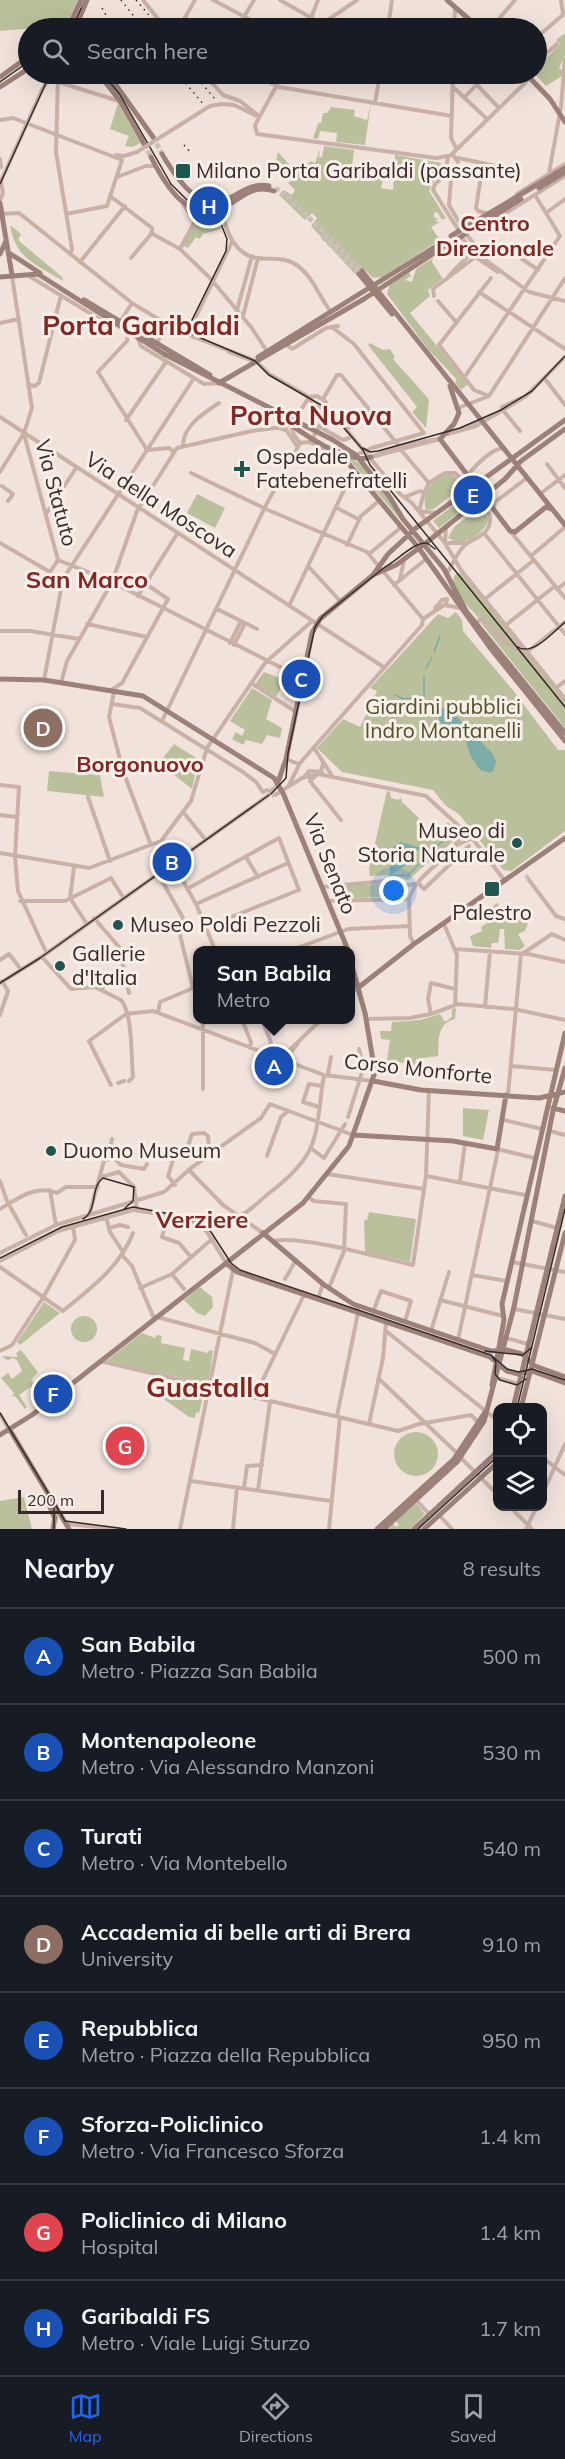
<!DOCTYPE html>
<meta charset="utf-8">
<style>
:root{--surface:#171b24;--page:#242831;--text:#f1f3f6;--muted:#9ea1a6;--line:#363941;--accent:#2563eb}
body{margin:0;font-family:Mulish,sans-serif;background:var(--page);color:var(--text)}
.controls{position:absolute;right:18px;bottom:18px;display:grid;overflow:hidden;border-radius:12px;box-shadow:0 6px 24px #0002}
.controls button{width:54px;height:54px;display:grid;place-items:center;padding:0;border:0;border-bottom:2px solid var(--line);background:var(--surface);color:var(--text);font:30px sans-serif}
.scale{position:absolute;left:18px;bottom:15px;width:86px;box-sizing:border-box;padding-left:6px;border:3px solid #362a28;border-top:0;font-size:16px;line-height:21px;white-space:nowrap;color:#362a28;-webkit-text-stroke:4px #f9eee8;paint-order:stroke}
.you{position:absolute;left:394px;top:891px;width:21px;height:21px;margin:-15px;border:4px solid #fff;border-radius:50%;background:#1a73e8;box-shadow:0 0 0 9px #1a73e833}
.badge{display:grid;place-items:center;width:39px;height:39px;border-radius:50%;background:var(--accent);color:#fff;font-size:20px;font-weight:700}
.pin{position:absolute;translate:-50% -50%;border:3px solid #fff;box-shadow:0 2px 6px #0006}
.popup{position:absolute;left:193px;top:946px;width:162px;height:78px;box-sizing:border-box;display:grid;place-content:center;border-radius:12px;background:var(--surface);filter:drop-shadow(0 2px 4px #0005);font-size:20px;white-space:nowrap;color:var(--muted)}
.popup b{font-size:22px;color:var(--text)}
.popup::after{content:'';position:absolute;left:50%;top:100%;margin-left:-12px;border:12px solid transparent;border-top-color:var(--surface)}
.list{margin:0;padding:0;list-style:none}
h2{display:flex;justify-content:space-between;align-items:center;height:78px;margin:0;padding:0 24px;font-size:26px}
h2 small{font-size:20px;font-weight:400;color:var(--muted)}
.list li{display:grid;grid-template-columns:39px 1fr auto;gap:18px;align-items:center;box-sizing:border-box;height:96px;padding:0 24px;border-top:2px solid var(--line)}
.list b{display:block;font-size:22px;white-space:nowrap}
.list p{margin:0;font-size:20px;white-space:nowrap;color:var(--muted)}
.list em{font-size:20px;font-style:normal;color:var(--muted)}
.icon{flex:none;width:33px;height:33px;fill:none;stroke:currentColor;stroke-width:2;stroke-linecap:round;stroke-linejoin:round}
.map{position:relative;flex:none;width:565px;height:1529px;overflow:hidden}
.search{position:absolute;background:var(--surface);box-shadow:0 6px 24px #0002;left:18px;right:18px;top:18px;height:66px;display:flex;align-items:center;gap:15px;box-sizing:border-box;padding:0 21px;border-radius:33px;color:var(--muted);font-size:22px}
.sheet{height:846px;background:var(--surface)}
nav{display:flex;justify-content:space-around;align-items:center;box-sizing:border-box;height:84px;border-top:2px solid var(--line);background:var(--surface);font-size:16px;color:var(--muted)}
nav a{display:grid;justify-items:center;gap:3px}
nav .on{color:var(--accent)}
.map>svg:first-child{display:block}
.green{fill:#bbc09c}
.water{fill:#7cada6}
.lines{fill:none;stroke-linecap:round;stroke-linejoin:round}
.stream{stroke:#7cada6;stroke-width:1.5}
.street-tunnel{stroke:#ccbeb8;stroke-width:4;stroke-dasharray:4 2;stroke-linecap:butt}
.secondary-tunnel{stroke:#ccbeb8;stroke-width:5;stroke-dasharray:5 2.5;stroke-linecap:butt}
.street{stroke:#c9b1a8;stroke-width:4}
.secondary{stroke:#9c807a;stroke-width:5}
.tram{stroke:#362a28;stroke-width:1.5}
.rail{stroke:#362a28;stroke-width:1.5;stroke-dasharray:1.5 4.5;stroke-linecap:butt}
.street-bridge{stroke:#c9b1a8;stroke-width:4}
.secondary-bridge{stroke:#9c807a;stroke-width:5}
.poi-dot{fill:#1f564f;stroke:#f9eee8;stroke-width:2}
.labels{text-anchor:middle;stroke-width:6;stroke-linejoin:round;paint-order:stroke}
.poi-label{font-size:21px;fill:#362a28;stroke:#f9eee8;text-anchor:start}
.street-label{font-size:21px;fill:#362a28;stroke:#f9eee8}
.park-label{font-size:21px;fill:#4d532d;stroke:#f9eee8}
.neighbourhood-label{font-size:22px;font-weight:bold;fill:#822824;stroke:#f9eee8}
.quarter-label{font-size:24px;font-weight:bold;fill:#822824;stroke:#f9eee8}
.district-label{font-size:27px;font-weight:bold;fill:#822824;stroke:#f9eee8}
</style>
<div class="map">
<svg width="565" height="1529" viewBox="0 0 565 1529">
<rect width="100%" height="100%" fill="#f1e3dc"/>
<path class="green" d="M0,0H78L65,28H55L56,19L52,25L43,26L41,21L36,22L34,28L0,31Z
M565,33V55L559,68L562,70V76L546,86L535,74L537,68L560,44L556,40Z
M118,103L140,143L133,147L125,146L129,136L110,129Z
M371,103L365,145L336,142L337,133L320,131L318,139L313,138L318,123H321L323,113H327L331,107L355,110L354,116L367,120Z
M324,146L354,150L352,167L372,170V175L384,177L381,188L393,190L395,155L441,163L442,174L432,183L429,191L446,218L442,220L437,212L434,213V217L438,219L435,221L440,222L431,227L440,240L382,277L373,278L364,269L356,275L311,226L317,218L312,213L305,220L279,195L284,190L292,195L295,190L288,183L298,175L281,172L275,165L278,152L296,172L311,161L315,163L320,149L319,158L322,157Z
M197,213L216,215L221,229L203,234L200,239L196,237L188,248L184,246Z
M10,225L21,234L18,240L62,277L63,281C36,264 16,260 10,225Z
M433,258L432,262L443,279L428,290L430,296L410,313L468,384L461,390L455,382L457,380L428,349L387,294L390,283L409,272L411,276L405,280L412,282L416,269Z
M370,343L383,350L390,349L395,357L393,359L427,397L429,400L426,428L412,412L417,407L368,345Z
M348,458C371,464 395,502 404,524Z
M452,474L464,485L434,509L426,510C420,493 435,475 452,474Z
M473,490L477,498L439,528L433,521Z
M197,494L225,508L215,528L187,513Z
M482,505L489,520C482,535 464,548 448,538L454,527Z
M460,572L565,700V728L481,623C475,608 449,596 454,576Z
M456,612L462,620L463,631L512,689L558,750H565V831L511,871L503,870L459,814L446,806L433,790L342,772L317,748L343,719L360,727L377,691L370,688L438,614L448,618Z
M264,672L285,680L276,697L255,684Z
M252,688L272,700L266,719L282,728L280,738L267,735L262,744L246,740L243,745L232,739L236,732L242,736L245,730L230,721Z
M174,744L198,759L192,789L159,763Z
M49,771L100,775L104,797L47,791Z
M387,791L390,792L391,798L398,800L401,798L402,802L419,818L416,823L434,838L448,822L458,833L457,838L408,880L387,875L370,876L369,869Z
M394,883L401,887L399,896L341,899V886Z
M497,903L514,921L517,919L514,915L523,908L530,918L525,931L518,934L525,946L520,950L505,949L504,929H500L498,943H492L491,948L473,946L470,936L482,931L481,927L496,917L493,906Z
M456,1008L455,1019C437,1024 439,1038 438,1056L416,1059L415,1065L387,1060L390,1040L381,1039L380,1031H391L392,1022L420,1020L440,1014L445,1022L452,1017V1009Z
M463,1108L489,1110L483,1140L463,1136Z
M369,1212L416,1219L410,1262L365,1252L364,1220H367Z
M200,1287L212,1297L213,1307L205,1316L197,1313L184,1300Z
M44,1302L60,1313L20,1345L17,1342Z
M71 1329a13 13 0 1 1 26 0a13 13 0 1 1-26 0Z
M142,1333L155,1338L156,1335L162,1336L161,1343L185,1348L183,1360L189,1361L191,1349L208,1353L209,1350L213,1351L208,1384L106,1361Z
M21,1350L38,1372L31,1380L35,1384L19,1395L27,1407L25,1409L15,1396L12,1397L14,1393L1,1378L8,1373L12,1379L22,1371L17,1360L12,1358L8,1361L3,1357L0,1362L3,1356L18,1357L16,1353Z
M150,1379L193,1389L191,1395L203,1398L199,1413L196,1412L195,1418L189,1417L144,1385Z
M394 1454a22 22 0 1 1 44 0a22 22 0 1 1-44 0Z
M24,1497L32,1529H0V1501Z
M416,1503L425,1514L410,1529H389L393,1524L396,1527L399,1525L396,1521Z"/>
<path class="water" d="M431,702L454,714L492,753L496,761L494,770L490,773L480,770L470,755L465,737L441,723Z
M401,842L418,847L429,846L417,851L402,848L405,866L390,875C391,860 384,850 401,842Z"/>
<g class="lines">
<path class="stream" d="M434,652L440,636
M426,668L432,657
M396,695L403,699L411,698
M424,697V676
M389,876L408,875L454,830"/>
<path class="street-tunnel" d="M270,788H271
M272,796H273
M526,875L529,880"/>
<path class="secondary-tunnel" d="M153,137L162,154
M144,144L151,157
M275,188L286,195L362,271
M323,237L359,274"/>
<path class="street" d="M143,0L162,24L170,28
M213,0L266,28
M280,0L322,24L357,0
M561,0L563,14
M244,17L254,0
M179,28L195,0
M243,28L248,19
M307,28L318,0
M388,28L392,0
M454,28L455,8
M491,28L515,0
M536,38L565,13
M536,63L557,44
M58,74L56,152L72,249L70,254
M204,74L223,95L240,101L259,116
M253,74L279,87L452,116
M283,74L255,125L257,134L436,158L453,155L458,162
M453,74L451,138L456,148
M58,82L119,101
M212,84L219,74
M477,85L499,108
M453,87L487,119
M464,98L478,83L469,74
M375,103L380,74
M222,104L234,105L259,117
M0,120L13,118L122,160L107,206L66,214
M116,155L124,156L137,152
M451,155L526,82L531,74
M448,157L445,176L435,184L433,190L459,231
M458,158L496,166
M0,159L1,167
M483,164L476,208L478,211L489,214
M452,167L449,205L463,229
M549,173L561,107L565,59
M117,177L146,166H155
M0,183L42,90L53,74
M517,194L565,164
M110,196L152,228V233L131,258
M0,200L3,193L1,182
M222,209C225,229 234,255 257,258C273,260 284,256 298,266C313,277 320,298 331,312
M546,213L565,199
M0,214L19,213L132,303L178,331L256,361L269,374L309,397C311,404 322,411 329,409
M496,215L501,216L565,176
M151,233L180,249
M466,234L484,256
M461,236L477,258L498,272
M180,249L210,278L251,327L267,351
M180,249L195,221L183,204
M518,256L538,270
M80,262L125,206
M29,276L106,323L116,325
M449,276L468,256L476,253L529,292L565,301
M479,292L565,349
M434,296L433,289L474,258L475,246
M438,301L456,322
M237,310L252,256
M243,316L258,258
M120,322L132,303
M0,323L19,319
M333,328L354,344L424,433L372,448L356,455
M189,331L232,242
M128,333L127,341L98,372L147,450
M138,339L141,346L204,384L219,383
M156,344L168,323
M287,345L292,349L326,328L338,326
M229,352L253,361
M464,378L560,236L535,195
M545,379L565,405
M30,385L35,386L39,383L61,295
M489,396L474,390L439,345L491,278
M309,397L317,396L325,401L329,409L400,494L412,503L445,543L461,570L565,699
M323,399L337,375H341L399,446
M458,408L489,396L565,278
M503,410L520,431
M501,411L502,407L521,398
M0,417L385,668
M126,420L166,362
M320,427L343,440L349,438
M280,428L287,431L296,445
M347,429L369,410
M24,434L58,560
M448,434L476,426L526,396L565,357
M449,434L478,422
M311,441L329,409
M300,443L294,435L291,426L309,397
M300,443L309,442L333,453
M183,445C183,426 205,412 219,403
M148,450L169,448L174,452
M401,450L429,483
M371,457L440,439
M371,457L399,446L438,439
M547,464L565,488
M0,472L24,433L32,408L12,276
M191,473L268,510L367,552L423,619
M468,476C473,467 493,448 503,448
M2,486L13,494L8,501
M540,494L565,475
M405,497L420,491L424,493
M337,508L358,519
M493,509L495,502L527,478
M419,511L424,493L429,483L445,473H455L470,488
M419,511L436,513
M46,514L76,468
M511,532L565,598
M484,533L565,634
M445,542L446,526
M0,543L50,572L58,560
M445,543H467
M347,545L361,516L380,500
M369,554L399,529V525
M531,556L565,527
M58,560L108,580L302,678
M308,566L341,602
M447,574C452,565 457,552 465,545C474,538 491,534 490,519C490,509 480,503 480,493
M400,579L404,560
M394,585L426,559
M557,589L565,583
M138,596L177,534
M485,599L534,560
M442,600L447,599L446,605
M289,606L354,469
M435,608L442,600
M217,609L257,629
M476,623L481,619L509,645L527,652
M87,624L147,637
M506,625L555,586
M0,631H30L79,639
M230,643L241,621
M234,645L245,623
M527,652L565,622
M44,680L63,579L194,378
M61,683L67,661L112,582L137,511L177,448L252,431L291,426
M251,683L296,712
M556,688L565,681
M110,691L122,683L168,599L146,584
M114,692L109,717L123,771L151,845
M112,704L140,708L243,772L256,782L263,792L267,790
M162,721L266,505L300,443
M314,748L331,774
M286,759L299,764
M323,764L321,771L310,781L341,820
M305,776L309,771L322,772
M0,785L19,787L15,857L18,891L46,952
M289,785L300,763L422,625L423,619L444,605L460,608
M270,792L278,785
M275,795L302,778L318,774L426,796L472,838L505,881
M88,797L110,861
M184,813L205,839
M0,815L17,817
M457,845L472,838
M0,853L89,868L161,841L191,801L207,748L265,663L312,621
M246,857L258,877
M173,863L196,904L215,950
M74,867L70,898L87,924
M158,874L183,918L180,935L193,988
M529,880L556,916L565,919
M418,883L424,889L469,846
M322,887L385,881L405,886L418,883
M187,889L279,838L299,890L206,927
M409,898L410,936L414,944
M409,899C418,870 454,859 463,830
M20,901H65L111,878L123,897
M328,901L409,899
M196,904L288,863
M94,918L119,947L129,993
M444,924L457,955L455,1005
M455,949L528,954L565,962
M292,950L348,929L409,926
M522,954L552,934L565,940
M42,957L71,989L95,987L121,1000
M0,960L9,954L20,968
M0,983L40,958L269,795
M101,989L104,986L127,981
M350,994L358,987
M121,1000C133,1014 131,1058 133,1077L129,1081
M485,1007L490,951
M158,1012L160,1002L198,986
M431,1014L428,999L431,983L455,989
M0,1015L8,991L2,981
M366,1019L410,1018L431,1014L458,1004L514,1009L565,1020
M242,1020L251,1042L250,1048
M262,1020L271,1042L267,1054
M281,1058L321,1020
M284,1061L298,1043
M511,1066L556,1070
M328,1074L331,1057
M118,1083L124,1081
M111,1085L89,1041L126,1014L153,1011L324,1075L373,1081
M203,1089V1020
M508,1095L521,954
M319,1107L303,1102L309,1084L322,1086
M348,1117L363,1069L359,1049
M504,1120L542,1129
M550,1131L565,1135
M312,1149L324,1158L345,1124
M497,1149L534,1158
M267,1156L281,1117L287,1112
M108,1158L112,1139
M121,1165L144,1169L147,1164
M189,1170L223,1205L263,1233
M119,1172L134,1187L137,1210
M327,1174L424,1189
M426,1176L525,1195
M101,1177L119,1172
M0,1181L7,1201L26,1235
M460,1181L465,1143
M175,1185L168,1176L177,1148L187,1149L192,1134L204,1133L208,1136L209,1147
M50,1190L56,1225
M308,1197L314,1201L346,1204L344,1251L329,1288
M0,1209C17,1199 36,1184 57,1193L66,1187H98
M89,1215L104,1161L113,1157L121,1165
M168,1215L162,1237L179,1243L191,1257
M239,1216C250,1212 259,1201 268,1194C323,1152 314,1137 324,1075
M106,1217L110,1232L123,1252
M532,1221L557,1228
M109,1228L120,1225L128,1227
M274,1241C302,1235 381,1258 413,1265L426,1176L429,1090
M0,1253L56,1225L164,1192L191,1168L261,1118L270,1104L353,1135
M122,1255L132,1266L153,1316L255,1343L275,1354
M0,1261L58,1231L133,1210L174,1216L197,1224L207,1232L226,1263
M512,1262L565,1272
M0,1267L63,1311C90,1289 120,1267 133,1233
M172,1274L184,1289
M472,1275L507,1281
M285,1279L296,1260
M140,1288L172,1274L212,1239
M318,1299L323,1284
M440,1300L503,1316
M514,1309L565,1319
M373,1312L381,1291L411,1301L405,1321
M386,1331L498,1421
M431,1331L449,1272
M506,1338L528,1344
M458,1340L498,1150
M0,1351L12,1345L44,1296L75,1240L73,1226
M100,1361L398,1431L419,1424L471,1415L478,1422
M497,1378L519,1384
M379,1379L458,1454
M254,1398L304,1295
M0,1414L9,1430
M337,1416L358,1313L357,1306
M369,1424L383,1358L386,1322
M542,1457L565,1475
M461,1458L498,1495
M191,1481L331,1501
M244,1488L247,1466L262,1465
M258,1490L270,1402
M542,1495L565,1444
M416,1500L429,1514
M509,1506L532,1529
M439,1515L452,1529
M67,1524L119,1529
M180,1529L233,1270
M233,1529L237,1487
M329,1529L340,1417
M526,1529L537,1506"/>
<path class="secondary" d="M447,0L479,28
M68,28L81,0
M75,28L84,7
M99,74L120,101L144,144
M108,74L153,137
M526,74L550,99L565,122
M0,77L28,57
M0,87L28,69
M162,154C175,176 198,214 230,198C243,191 253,183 269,186
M151,157C165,185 190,227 227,206C244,196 253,184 274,191
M539,188L565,172
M0,203L12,275
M451,236L565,168
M454,241L521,199
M9,253L40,273
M0,254L6,241
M362,271L565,525
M359,274L392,314
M0,277L38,274L164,354L333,440L356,455L389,496L403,519L444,569L466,611L565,733
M84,300L210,375
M258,357L443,242
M219,383L364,299L445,246
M450,386L459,413L454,424L440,439L510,531L515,532L546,507L551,509
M282,417C296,431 350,466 371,457
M339,452L418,547L491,649L565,741
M373,575L396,565L426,543L505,479L521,461L565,429
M0,679L44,680L143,696L274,778L283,793L348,950
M278,782L286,759L312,633L320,619L373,575L388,554L416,528L565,420
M359,987L414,944L565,838
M373,1081L421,1090L539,1098L565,1092
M553,1108L565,1111
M354,1135L453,1141L497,1149L506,1095
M263,1233L323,1284L353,1304L491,1351L507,1350L522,1354L535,1366L565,1377
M226,1263L237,1272L490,1357L507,1371L518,1374L532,1371L565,1383
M492,1385L504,1320L502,1304L565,1033
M513,1408L565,1196
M521,1408L565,1233
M10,1430L69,1529
M0,1435L32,1415L303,1203L349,1146L375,1072L365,1013L350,959
M48,1502L55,1519
M53,1529L55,1517
M377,1529L454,1459L486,1411
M384,1529L457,1462L484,1421L514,1307L553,1111L565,1068
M414,1529L498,1451
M424,1529L498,1462"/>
<path class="tram" d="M72,28L85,0
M103,74L120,95L171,184L191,204L215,209L227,239L226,251L189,326V333L255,361L269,375L328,409L363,450L370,465L565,707
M0,82L28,62
M0,184L50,74
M363,448L370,452L378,451L460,428L501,410L532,391L565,356
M516,646C532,658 553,632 565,622
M271,794L286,778L288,753L315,627L323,616L385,567C397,561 413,542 427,543L435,549
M0,983L40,958L269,795
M83,1219C98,1211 90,1187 103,1178L134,1187L133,1201L124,1209
M0,1258L62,1227L133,1207L176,1215L202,1224L211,1232L231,1263L240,1270L491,1355L507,1369L519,1372L532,1369L565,1380
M485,1351L523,1355L532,1347
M492,1356L496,1362L495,1374L500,1380L517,1385L526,1379
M517,1408L565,1209
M0,1413L65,1521L126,1529
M54,1529V1506
M418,1529L498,1456"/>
<path class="rail" d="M121,0L143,28
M136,0L160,28
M102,8L106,15
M178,74L204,105
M194,74L215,99
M184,145L190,152"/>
<path class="street-bridge" d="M137,152L210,106L222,104"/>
<path class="secondary-bridge" d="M84,7L87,0"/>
</g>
<g class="poi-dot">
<rect x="175" y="163" width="16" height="16" rx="3"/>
<path d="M239 460h6v6h6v6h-6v6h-6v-6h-6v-6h6z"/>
<circle cx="517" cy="843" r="6"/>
<rect x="484" y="881" width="16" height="16" rx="3"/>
<circle cx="118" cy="925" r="6"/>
<circle cx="60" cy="966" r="6"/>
<circle cx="51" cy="1151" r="6"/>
</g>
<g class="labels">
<g class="poi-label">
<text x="196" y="178">Milano Porta Garibaldi (passante)</text>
<text x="256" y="464">Ospedale<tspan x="256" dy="24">Fatebenefratelli</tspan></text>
<text x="505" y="838" text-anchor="end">Museo di<tspan x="505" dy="24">Storia Naturale</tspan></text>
<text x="492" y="920" text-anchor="middle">Palestro</text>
<text x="130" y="932">Museo Poldi Pezzoli</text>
<text x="72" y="961">Gallerie<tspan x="72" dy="24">d'Italia</tspan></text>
<text x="63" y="1158">Duomo Museum</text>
</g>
<g class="street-label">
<text transform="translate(56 493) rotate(75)" y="7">Via Statuto</text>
<text transform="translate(161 505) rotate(33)" y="7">Via della Moscova</text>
<text transform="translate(330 864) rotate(68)" y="7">Via Senato</text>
<text transform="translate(418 1069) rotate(6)" y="7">Corso Monforte</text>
</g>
<g class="park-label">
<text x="443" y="714">Giardini pubblici<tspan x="443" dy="24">Indro Montanelli</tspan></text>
</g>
<g class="neighbourhood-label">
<text x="495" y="231">Centro<tspan x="495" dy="25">Direzionale</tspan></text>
<text x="140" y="772">Borgonuovo</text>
</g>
<g class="quarter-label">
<text x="87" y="588">San Marco</text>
<text x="202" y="1228">Verziere</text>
</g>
<g class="district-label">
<text x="141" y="335">Porta Garibaldi</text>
<text x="311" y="425">Porta Nuova</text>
<text x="208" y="1397">Guastalla</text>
</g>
</g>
</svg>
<div class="controls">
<button><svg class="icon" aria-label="locate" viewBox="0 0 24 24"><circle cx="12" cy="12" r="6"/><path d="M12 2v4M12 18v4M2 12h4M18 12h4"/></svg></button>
<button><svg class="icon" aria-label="layers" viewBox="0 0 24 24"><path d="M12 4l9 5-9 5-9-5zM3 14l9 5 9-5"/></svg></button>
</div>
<div class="scale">200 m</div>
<div class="you"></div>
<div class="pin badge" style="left:274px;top:1066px;background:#1a4fb4">A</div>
<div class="popup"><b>San Babila</b>Metro</div>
<div class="pin badge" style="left:172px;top:862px;background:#1a4fb4">B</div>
<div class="pin badge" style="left:301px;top:679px;background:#1a4fb4">C</div>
<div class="pin badge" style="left:43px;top:728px;background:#8d6e63">D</div>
<div class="pin badge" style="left:473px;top:495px;background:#1a4fb4">E</div>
<div class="pin badge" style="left:53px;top:1394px;background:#1a4fb4">F</div>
<div class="pin badge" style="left:125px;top:1446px;background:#e0444e">G</div>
<div class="pin badge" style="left:209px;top:206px;background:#1a4fb4">H</div>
<div class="search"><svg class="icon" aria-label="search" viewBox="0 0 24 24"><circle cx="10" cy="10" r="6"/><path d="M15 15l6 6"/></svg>Search here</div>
</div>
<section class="sheet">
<h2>Nearby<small>8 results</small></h2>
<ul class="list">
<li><span class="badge" style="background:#1a4fb4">A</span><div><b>San Babila</b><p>Metro · Piazza San Babila</p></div><em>500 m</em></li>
<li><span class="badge" style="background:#1a4fb4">B</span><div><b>Montenapoleone</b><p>Metro · Via Alessandro Manzoni</p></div><em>530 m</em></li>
<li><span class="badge" style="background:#1a4fb4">C</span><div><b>Turati</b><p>Metro · Via Montebello</p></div><em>540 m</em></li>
<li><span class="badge" style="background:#8d6e63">D</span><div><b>Accademia di belle arti di Brera</b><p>University</p></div><em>910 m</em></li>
<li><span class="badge" style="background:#1a4fb4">E</span><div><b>Repubblica</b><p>Metro · Piazza della Repubblica</p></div><em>950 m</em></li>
<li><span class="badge" style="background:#1a4fb4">F</span><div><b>Sforza-Policlinico</b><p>Metro · Via Francesco Sforza</p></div><em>1.4 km</em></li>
<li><span class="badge" style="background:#e0444e">G</span><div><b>Policlinico di Milano</b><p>Hospital</p></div><em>1.4 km</em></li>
<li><span class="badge" style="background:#1a4fb4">H</span><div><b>Garibaldi FS</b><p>Metro · Viale Luigi Sturzo</p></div><em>1.7 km</em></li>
</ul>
</section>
<nav>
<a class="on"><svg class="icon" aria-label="map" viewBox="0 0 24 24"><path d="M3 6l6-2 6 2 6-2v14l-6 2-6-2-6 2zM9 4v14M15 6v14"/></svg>Map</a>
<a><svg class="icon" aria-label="directions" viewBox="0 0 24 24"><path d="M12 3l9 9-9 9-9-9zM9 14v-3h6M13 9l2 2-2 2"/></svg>Directions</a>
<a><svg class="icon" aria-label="saved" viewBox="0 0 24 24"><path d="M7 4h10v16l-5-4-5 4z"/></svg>Saved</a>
</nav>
